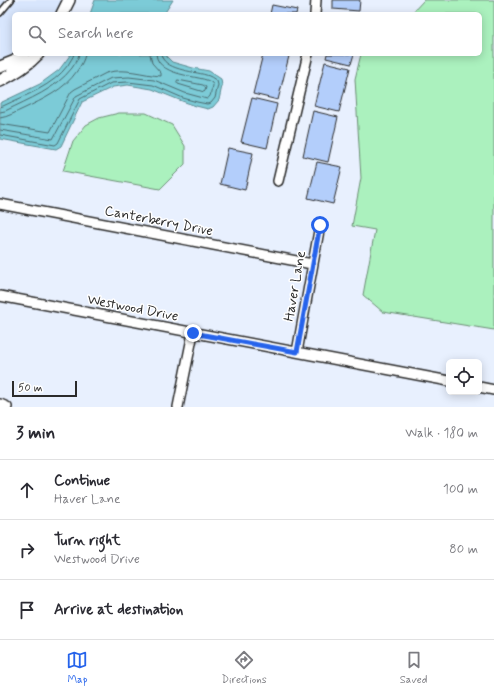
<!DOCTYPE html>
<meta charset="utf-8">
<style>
:root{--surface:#fff;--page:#f7f7f7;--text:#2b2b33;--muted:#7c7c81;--line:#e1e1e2;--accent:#2563eb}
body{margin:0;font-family:Mynerve,sans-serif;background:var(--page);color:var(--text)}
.controls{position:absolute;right:12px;bottom:12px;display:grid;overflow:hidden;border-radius:6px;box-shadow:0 2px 10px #0003}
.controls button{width:36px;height:36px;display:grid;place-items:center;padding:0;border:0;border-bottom:1px solid var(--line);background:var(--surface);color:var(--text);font:20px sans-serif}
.scale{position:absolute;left:12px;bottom:10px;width:65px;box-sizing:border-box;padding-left:4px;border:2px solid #2b2b2b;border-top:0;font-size:11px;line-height:14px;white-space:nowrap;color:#2b2b2b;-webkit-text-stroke:3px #fff;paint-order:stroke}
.stop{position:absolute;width:12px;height:12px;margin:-9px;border:3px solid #2563eb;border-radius:50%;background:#fff}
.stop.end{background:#2563eb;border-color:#fff;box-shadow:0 1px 4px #0008}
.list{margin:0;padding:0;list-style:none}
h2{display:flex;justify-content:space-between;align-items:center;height:52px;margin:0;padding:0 16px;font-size:17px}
h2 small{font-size:13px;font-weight:400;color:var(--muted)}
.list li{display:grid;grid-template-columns:26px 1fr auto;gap:12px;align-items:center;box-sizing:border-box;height:60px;padding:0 16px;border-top:1px solid var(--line)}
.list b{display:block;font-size:15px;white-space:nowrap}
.list p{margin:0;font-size:13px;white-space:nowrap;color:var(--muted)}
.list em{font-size:13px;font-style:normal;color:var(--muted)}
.icon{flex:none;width:22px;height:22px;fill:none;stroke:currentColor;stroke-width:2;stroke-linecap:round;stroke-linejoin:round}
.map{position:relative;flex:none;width:494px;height:407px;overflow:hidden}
.search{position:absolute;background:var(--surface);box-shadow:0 2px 10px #0003;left:12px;right:12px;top:12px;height:44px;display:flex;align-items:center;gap:10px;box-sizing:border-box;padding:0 14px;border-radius:6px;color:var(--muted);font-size:15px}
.sheet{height:232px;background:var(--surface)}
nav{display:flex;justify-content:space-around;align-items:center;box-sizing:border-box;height:56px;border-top:1px solid var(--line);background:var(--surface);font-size:11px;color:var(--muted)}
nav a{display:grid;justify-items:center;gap:2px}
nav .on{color:var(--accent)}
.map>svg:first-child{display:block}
.built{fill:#d8e6fd}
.green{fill:#abf1be;stroke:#6b8e74}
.water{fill:#7ccbd7;stroke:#5c8b92}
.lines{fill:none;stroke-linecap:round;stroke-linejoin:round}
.shore{stroke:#4b6b70;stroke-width:1}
.building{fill:#b3cefb;stroke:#2b2b2b}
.service-casing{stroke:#2b2b2b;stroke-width:8}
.minor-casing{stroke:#2b2b2b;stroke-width:12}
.tertiary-casing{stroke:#2b2b2b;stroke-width:14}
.service{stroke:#fff;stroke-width:4.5}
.minor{stroke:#fff;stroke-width:9}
.tertiary{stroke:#fff;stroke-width:11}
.route{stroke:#2563eb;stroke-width:5}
.labels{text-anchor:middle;stroke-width:3;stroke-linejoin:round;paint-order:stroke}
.street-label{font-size:14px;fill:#2b2b2b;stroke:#fff}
</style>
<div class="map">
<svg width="494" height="407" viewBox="0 0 494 407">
<rect width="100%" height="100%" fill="#e8f0fe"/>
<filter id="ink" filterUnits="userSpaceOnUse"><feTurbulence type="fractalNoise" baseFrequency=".025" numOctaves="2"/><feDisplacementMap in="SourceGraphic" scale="8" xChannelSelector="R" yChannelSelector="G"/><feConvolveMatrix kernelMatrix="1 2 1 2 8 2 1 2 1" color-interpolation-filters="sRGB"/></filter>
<g filter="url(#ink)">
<path class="built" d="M0,0H65L57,14H14V54H16L0,62Z"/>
<path class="green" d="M424,0H494V330L383,312L363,295L375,230L352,226L361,178L355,79L361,54H480V14H411Z
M119,113H146L172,125L185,146V164L160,189L63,171L73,141L86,125L99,118Z"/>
<path class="water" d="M95,0H173L164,14H90Z
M71,54H164L172,62L193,68L209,71L221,79L222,86L219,100L213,107L208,109L196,106L182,101L152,89L128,85L113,87L82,102L61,146L56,149L0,139V103L40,84L59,70Z"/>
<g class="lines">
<path class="shore" d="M178,80L203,85L206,87L205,91L204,92L178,84L177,82Z
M0,107L3,106C26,95 53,86 68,65C70,61 73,58 74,54
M0,112L5,111C29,99 56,89 72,68C75,63 78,60 79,54
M0,118C8,117 16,112 23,109C44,99 64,90 77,71C81,65 84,61 85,54
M0,124L50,132L71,92L75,89L106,73C125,67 143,75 161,76V73L152,63L150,54
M0,130L53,139L76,96L111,78L129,77L154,80L185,93L207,99C210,97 211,95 211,91C212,89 213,87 213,85C211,74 158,80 156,54
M0,135L55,145L58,143L80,99L111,83L128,82L153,85L183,98L197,102L207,104L211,103L215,98L218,85L217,81C213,78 210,76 206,75C193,71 163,70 161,54"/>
</g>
<path class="building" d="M333,0H360L359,11L333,9Z
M272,5L297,10L296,14H270Z
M263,54H281L289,56L278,100L253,94Z
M327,54H354L351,64L326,58Z
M325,62L350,68L339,112L314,106Z
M252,98L277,104L267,148L241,142Z
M313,111L338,117L328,162L303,156Z
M228,148L253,153L245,190L220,184Z
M317,162L342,167L333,204L308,198Z"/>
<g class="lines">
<g class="service-casing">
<path id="service" d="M0,13L11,0"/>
</g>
<g class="minor-casing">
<path id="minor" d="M315,14L316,0
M278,181L308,54
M0,204L312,264
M0,296L449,381
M297,352L320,225
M479,387L494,390
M0,404L7,407
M178,407L193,333"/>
</g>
<g class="tertiary-casing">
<path id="tertiary" d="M62,14L69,0
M0,67L15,61L23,54
M0,81C14,73 27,66 38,54"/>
</g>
<use href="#service" class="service"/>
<use href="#minor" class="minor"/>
<use href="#tertiary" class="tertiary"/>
</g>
</g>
<g class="lines" filter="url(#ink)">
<path class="route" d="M193,333L297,352L320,225"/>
</g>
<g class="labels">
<g class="street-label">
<text transform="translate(159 220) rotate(11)" y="5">Canterberry Drive</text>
<text transform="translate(294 286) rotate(-80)" y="5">Haver Lane</text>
<text transform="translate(133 307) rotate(11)" y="5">Westwood Drive</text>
</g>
</g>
</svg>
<div class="controls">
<button><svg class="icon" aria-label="locate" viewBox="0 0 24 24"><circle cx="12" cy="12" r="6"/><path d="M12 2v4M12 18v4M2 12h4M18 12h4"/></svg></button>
</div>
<div class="scale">50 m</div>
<div class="stop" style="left:320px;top:225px"></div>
<div class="stop end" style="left:193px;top:333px"></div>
<div class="search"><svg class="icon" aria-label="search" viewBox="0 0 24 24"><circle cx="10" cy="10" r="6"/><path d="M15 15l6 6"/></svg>Search here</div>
</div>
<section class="sheet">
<h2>3 min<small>Walk · 180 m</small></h2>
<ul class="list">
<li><svg class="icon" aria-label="ahead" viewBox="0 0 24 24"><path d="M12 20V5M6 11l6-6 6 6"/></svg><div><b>Continue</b><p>Haver Lane</p></div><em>100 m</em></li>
<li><svg class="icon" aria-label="right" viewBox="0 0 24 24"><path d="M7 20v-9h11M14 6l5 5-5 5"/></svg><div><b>Turn right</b><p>Westwood Drive</p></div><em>80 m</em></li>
<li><svg class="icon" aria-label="arrive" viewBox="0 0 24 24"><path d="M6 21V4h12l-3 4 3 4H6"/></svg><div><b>Arrive at destination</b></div></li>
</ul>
</section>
<nav>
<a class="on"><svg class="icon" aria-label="map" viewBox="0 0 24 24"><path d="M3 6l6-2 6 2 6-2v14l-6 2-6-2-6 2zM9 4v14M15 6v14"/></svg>Map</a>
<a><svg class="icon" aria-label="directions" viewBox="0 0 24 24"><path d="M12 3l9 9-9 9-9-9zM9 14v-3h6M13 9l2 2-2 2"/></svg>Directions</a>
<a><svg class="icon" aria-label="saved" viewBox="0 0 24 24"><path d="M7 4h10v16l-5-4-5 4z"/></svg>Saved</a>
</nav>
